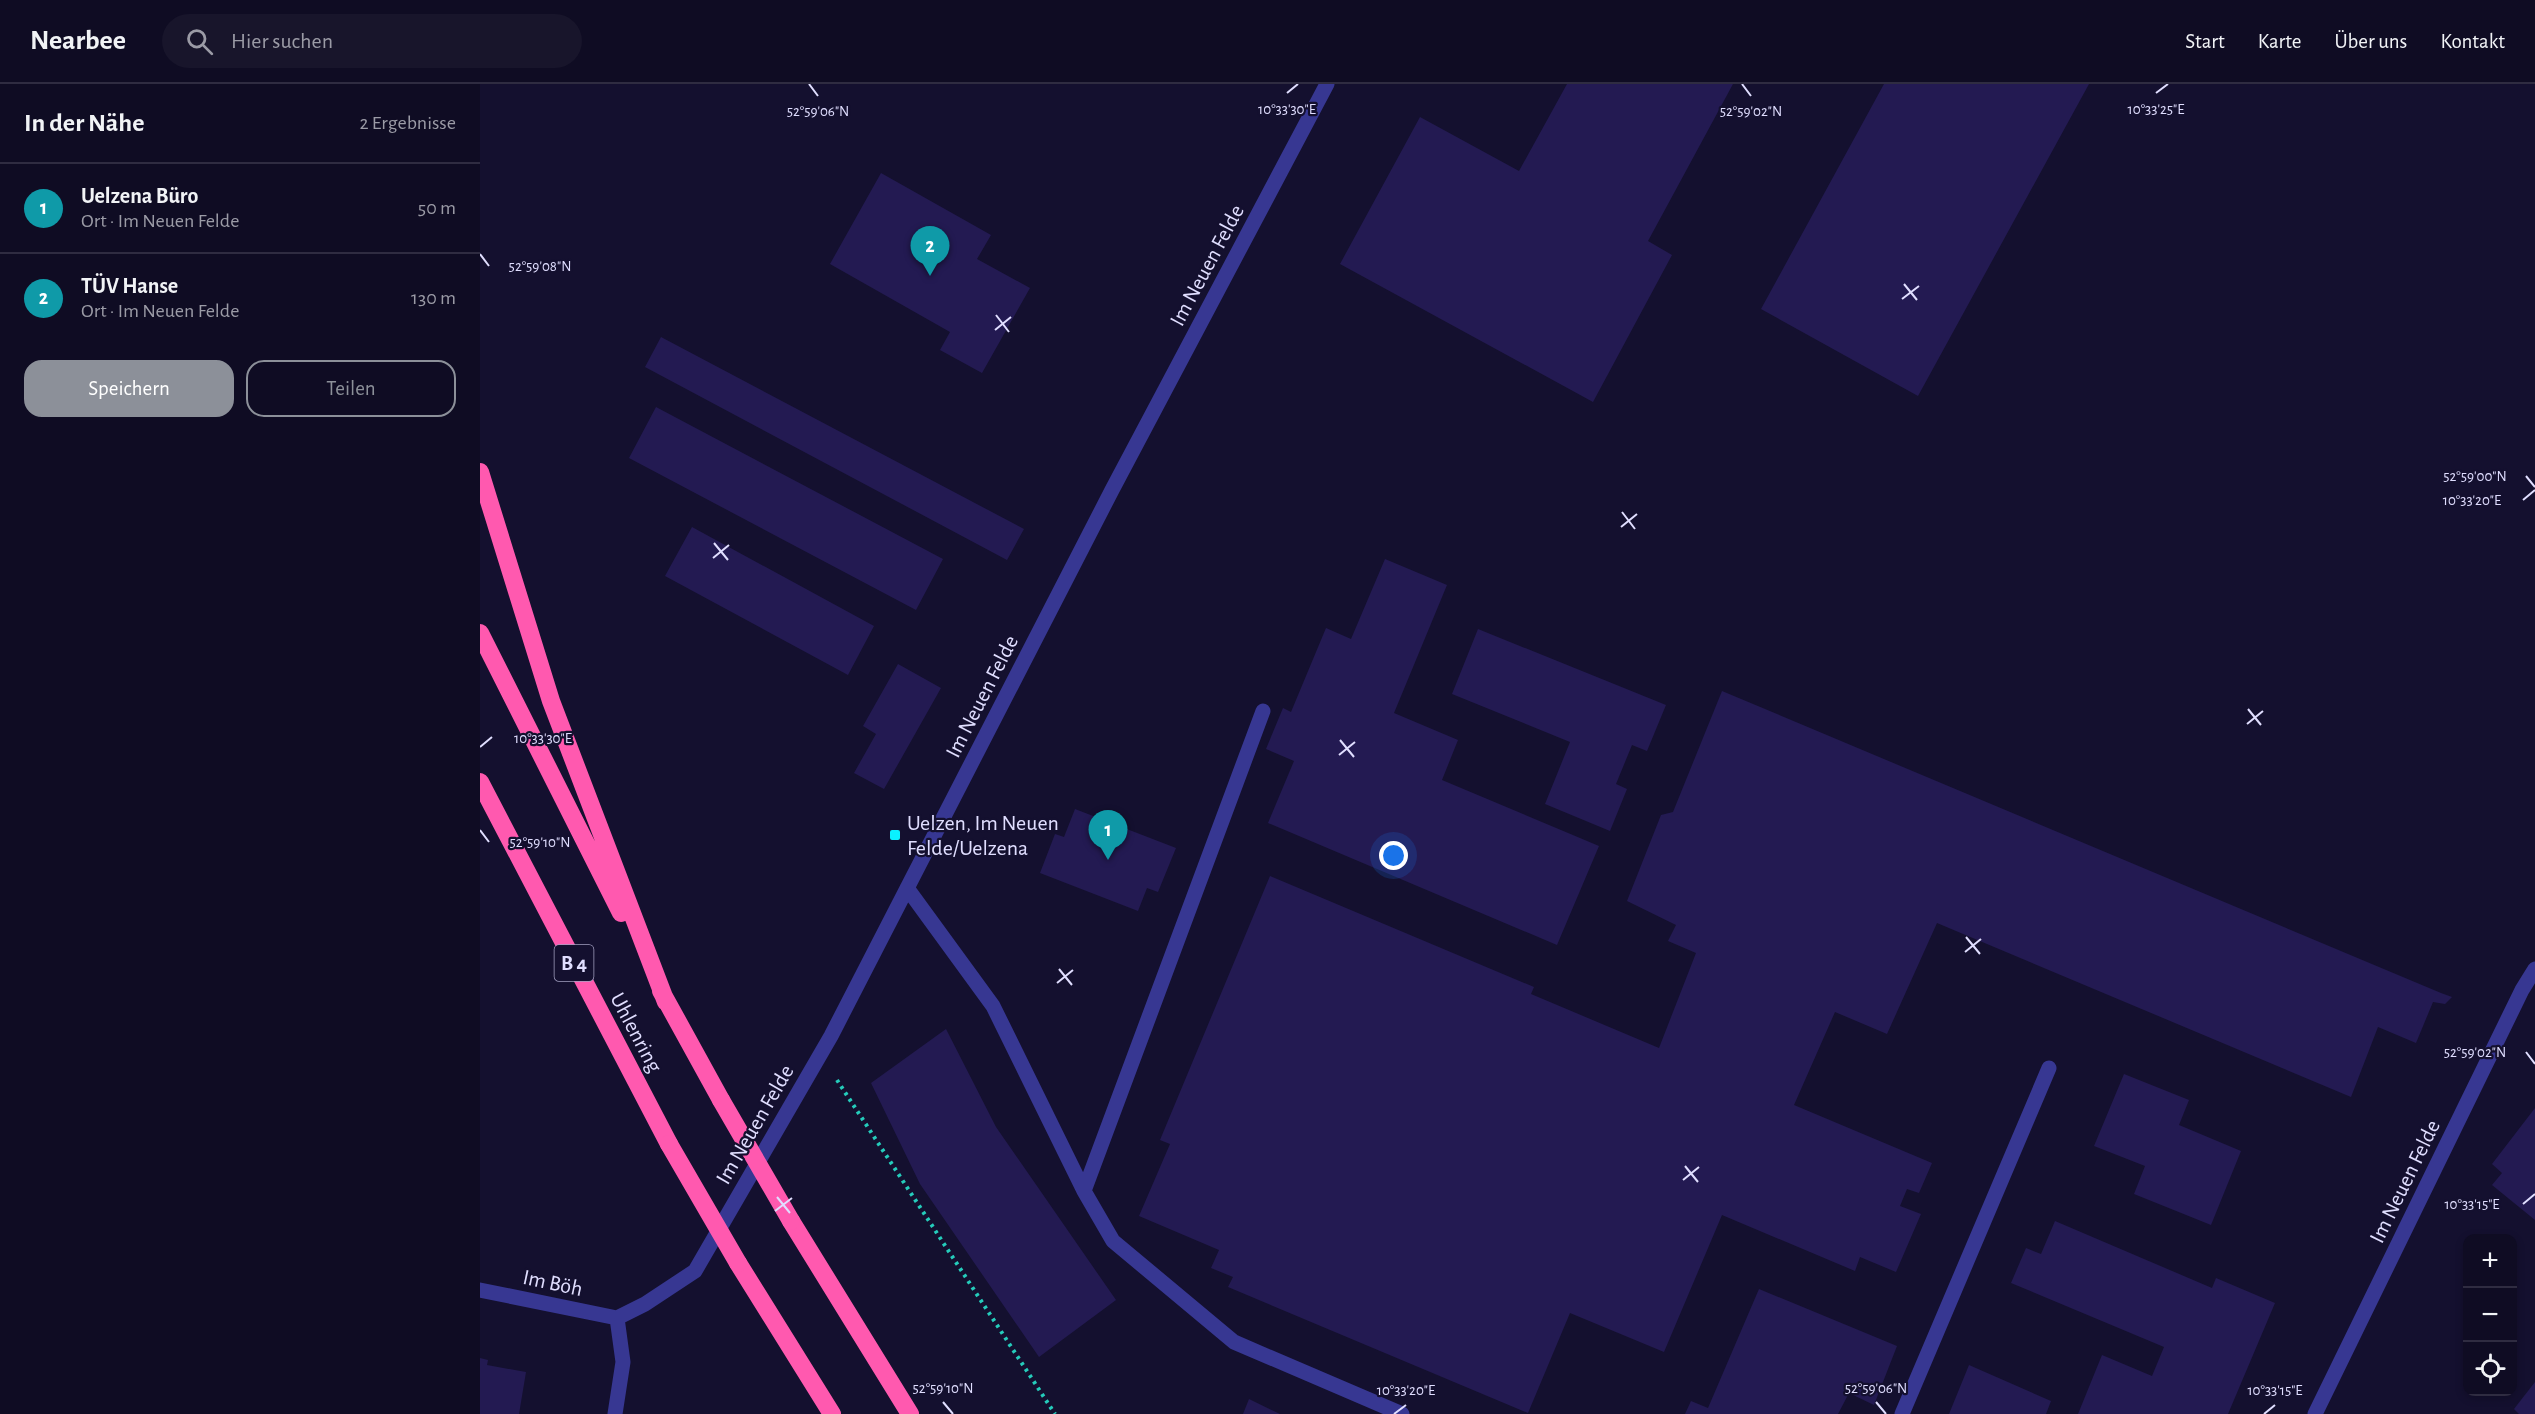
<!DOCTYPE html>
<html lang="de">
<meta charset="utf-8">
<style>
:root{--surface:#0f0c23;--page:#18152b;--text:#f1f3f6;--muted:#9b9ba6;--line:#2f2c41;--accent:#8c9099}
body{margin:0;font-family:"Alegreya Sans",sans-serif;background:var(--page);color:var(--text)}
.controls{position:absolute;right:18px;bottom:18px;display:grid;overflow:hidden;border-radius:12px;box-shadow:0 3px 9px #0003}
.controls button{width:54px;height:54px;display:grid;place-items:center;padding:0;border:0;border-bottom:2px solid var(--line);background:var(--surface);color:var(--text);font:30px sans-serif}
.you{position:absolute;left:914px;top:772px;width:21px;height:21px;margin:-15px;border:4px solid #fff;border-radius:50%;background:#1a73e8;box-shadow:0 0 0 9px #1a73e833}
.badge{display:grid;place-items:center;width:39px;height:39px;border-radius:50%;background:var(--accent);color:#fff;font-size:20px;font-weight:700}
.pin{position:absolute;translate:-50% -50px;filter:drop-shadow(0 2px 3px #0008)}
.pin::after{content:'';position:absolute;top:32px;width:21px;height:18px;background:inherit;clip-path:polygon(0 0,100% 0,50% 100%)}
.list{margin:0;padding:0;list-style:none}
h2{display:flex;justify-content:space-between;align-items:center;height:78px;margin:0;padding:0 24px;font-size:26px}
h2 small{font-size:20px;font-weight:400;color:var(--muted)}
.list li{display:grid;grid-template-columns:39px 1fr auto;gap:18px;align-items:center;box-sizing:border-box;height:90px;padding:0 24px;border-top:2px solid var(--line)}
.list b{display:block;font-size:22px;white-space:nowrap}
.list p{margin:0;font-size:20px;white-space:nowrap;color:var(--muted)}
.list em{font-size:20px;font-style:normal;color:var(--muted)}
.actions{display:flex;gap:12px;padding:18px 24px}
.actions a{flex:1;padding:14px 0;border:2px solid var(--accent);border-radius:18px;text-align:center;font-size:21px;color:var(--accent)}
.actions .main{background:var(--accent);color:#fff}
.icon{flex:none;width:33px;height:33px;fill:none;stroke:currentColor;stroke-width:2;stroke-linecap:round;stroke-linejoin:round}
.map{position:relative;flex:none;width:2055px;height:1330px;overflow:hidden}
header{display:flex;align-items:center;gap:36px;box-sizing:border-box;height:84px;padding:0 30px;background:var(--surface);border-bottom:2px solid var(--line)}
header strong{font-size:28px}
nav{display:flex;gap:33px;margin-inline-start:auto;font-size:21px}
.search{width:420px;height:54px;background:var(--page);display:flex;align-items:center;gap:15px;box-sizing:border-box;padding:0 21px;border-radius:33px;color:var(--muted);font-size:22px}
main{display:flex}
aside{flex:1;background:var(--surface)}
.map>svg:first-child{display:block}
.building{fill:#231a52}
.lines{fill:none;stroke-linecap:round;stroke-linejoin:round}
.path{stroke:#25ccbb;stroke-width:4;stroke-dasharray:3 4.5;stroke-linecap:butt}
.minor{stroke:#373792;stroke-width:15}
.highway{stroke:#ff59af;stroke-width:18}
.highway-bridge{stroke:#ff59af;stroke-width:18}
.ticks{fill:none;stroke:#e0deff;stroke-width:2}
.poi-dot{fill:#0af1ff;stroke:#14102f;stroke-width:2}
.labels{text-anchor:middle;stroke-width:4.5;stroke-linejoin:round;paint-order:stroke}
.shield{fill:#14102f;stroke:#a3a0c1;stroke-width:1.5}
.shield-label{font-size:21px;font-weight:bold;fill:#e0deff}
.street-label{font-size:22px;fill:#e0deff;stroke:#14102f}
.poi-label{font-size:22px;fill:#e0deff;stroke:#14102f;text-anchor:start}
.ticks-label{font-size:15px;text-anchor:middle;fill:#e0deff;stroke:#14102f;stroke-width:4.5;stroke-linejoin:round;paint-order:stroke}
</style>
<header>
<strong>Nearbee</strong>
<div class="search"><svg class="icon" aria-label="search" viewBox="0 0 24 24"><circle cx="10" cy="10" r="6"/><path d="M15 15l6 6"/></svg>Hier suchen</div>
<nav><a>Start</a><a>Karte</a><a>Über uns</a><a>Kontakt</a></nav>
</header>
<main>
<aside>
<h2>In der Nähe<small>2 Ergebnisse</small></h2>
<ul class="list">
<li><span class="badge" style="background:#0f9aa8">1</span><div><b>Uelzena Büro</b><p>Ort · Im Neuen Felde</p></div><em>50 m</em></li>
<li><span class="badge" style="background:#0f9aa8">2</span><div><b>TÜV Hanse</b><p>Ort · Im Neuen Felde</p></div><em>130 m</em></li>
</ul>
<div class="actions"><a class="main">Speichern</a><a>Teilen</a></div>
</aside>
<div class="map">
<svg width="2055" height="1330" viewBox="0 0 2055 1330">
<rect width="100%" height="100%" fill="#14102f"/>
<path class="building" d="M1087,0H1253L1168,157L1192,171L1113,318L860,180L940,33L1039,87Z
M1404,0H1609L1438,312L1281,225Z
M401,89L511,151L497,175L550,204L502,289L460,266L470,248L350,180Z
M181,253L544,445L527,476L165,283Z
M176,323L463,475L436,526L149,374Z
M212,443L394,542L368,591L185,492Z
M905,475L967,501L914,629L978,656L962,696L1119,762L1077,861L788,739L814,677L786,665L803,624L811,628L846,544L871,555Z
M998,545L1186,621L1167,667L1152,661L1136,700L1147,705L1130,747L1065,720L1090,658L972,610Z
M418,580L461,604L404,705L374,689L396,650L383,642Z
M1242,607L1961,909L1972,913L1965,920L1953,918L1936,959L1898,943L1871,1013L1457,839L1407,950L1355,928L1314,1021L1452,1079L1439,1109L1427,1105L1420,1122L1441,1130L1416,1188L1380,1173L1375,1187L1242,1131L1184,1268L1090,1229L1048,1329L748,1203L753,1193L731,1184L739,1166L659,1132L690,1060L680,1056L790,792L1054,903L1051,910L1179,964L1216,869L1188,857L1196,841L1147,817L1181,731L1193,728Z
M595,725L696,764L678,808L667,804L658,827L560,789L575,750L584,753Z
M466,945L516,1043L636,1216L559,1273L440,1100L391,999Z
M1644,990L1709,1016L1699,1041L1761,1067L1731,1141L1654,1110L1665,1082L1614,1062Z
M2055,1024V1136L2012,1101L2022,1089L2012,1080Z
M1575,1137L1732,1204L1736,1194L1795,1219L1748,1330H1598L1622,1271L1672,1292L1684,1263L1531,1199L1546,1164L1561,1170Z
M1279,1205L1417,1262L1394,1321L1369,1309L1358,1330H1205L1211,1317L1228,1324Z
M0,1274L8,1276L7,1281L46,1288L39,1330H0Z
M1489,1281L1571,1317L1566,1330H1469Z
M2055,1298V1330H2039L2034,1325Z
M769,1315L800,1330H763Z"/>
<g class="lines">
<path class="path" d="M357,996L575,1330"/>
<path class="minor" d="M427,804L513,922L604,1107L633,1157L754,1258L922,1330
M604,1107L783,627
M0,1206L137,1234
M135,1330L143,1278L137,1234L165,1220L215,1187L351,952L632,406L847,0
M1422,1330L1569,984
M1835,1330L2042,906L2055,885"/>
<path class="highway" d="M0,388L71,617L186,918
M0,549L141,829
M0,698L189,1060
M181,907L241,1016
M311,1137L430,1330
M258,1179L352,1330"/>
<path class="highway-bridge" d="M241,1016L311,1137
M189,1060L258,1179"/>
</g>
<path class="ticks" d="M329,0L338,12M1262,0L1271,12M807,9L818,0M1676,9L1688,0M0,170L9,182M1424,200L1437,216M1422,215L1439,202M516,231L529,248M515,246L531,233M2046,392L2055,403M2043,416L2055,406M1142,428L1155,445M1141,443L1157,430M234,459L248,476M233,474L249,461M1768,625L1781,641M1767,640L1783,627M860,656L874,673M0,663L12,653M859,671L875,658M0,746L9,758M1486,853L1500,870M1485,868L1501,855M579,885L592,901M577,899L593,886M2046,968L2055,980M1205,1082L1218,1098M1203,1096L1219,1083M297,1113L310,1129M2043,1120L2055,1110M295,1127L312,1114M463,1318L473,1330M1396,1318L1406,1330M914,1330L926,1321M1784,1330L1795,1321"/>
<rect class="poi-dot" x="409" y="745" width="12" height="12" rx="3"/>
<g class="labels">
<rect class="shield" x="74.5" y="861" width="39" height="36" rx="4.5"/>
<g class="shield-label">
<text x="94" y="886">B 4</text>
</g>
<g class="street-label">
<text transform="translate(726 181) rotate(-62)" y="8">Im Neuen Felde</text>
<text transform="translate(501 612) rotate(-63)" y="8">Im Neuen Felde</text>
<text transform="translate(157 948) rotate(62)" y="8">Uhlenring</text>
<text transform="translate(274 1040) rotate(-60)" y="8">Im Neuen Felde</text>
<text transform="translate(1924 1097) rotate(-64)" y="8">Im Neuen Felde</text>
<text transform="translate(73 1198) rotate(12)" y="8">Im Böh</text>
</g>
<g class="poi-label">
<text x="427" y="746">Uelzen, Im Neuen<tspan x="427" dy="25">Felde/Uelzena</tspan></text>
</g>
</g>
<g class="ticks-label">
<text x="807" y="30">10°33'30"E</text>
<text x="1676" y="30">10°33'25"E</text>
<text x="338" y="32">52°59'06"N</text>
<text x="1271" y="32">52°59'02"N</text>
<text x="60" y="187">52°59'08"N</text>
<text x="1995" y="397">52°59'00"N</text>
<text x="1992" y="421">10°33'20"E</text>
<text x="63" y="659">10°33'30"E</text>
<text x="60" y="763">52°59'10"N</text>
<text x="1995" y="973">52°59'02"N</text>
<text x="1992" y="1125">10°33'15"E</text>
<text x="463" y="1309">52°59'10"N</text>
<text x="1396" y="1309">52°59'06"N</text>
<text x="926" y="1311">10°33'20"E</text>
<text x="1795" y="1311">10°33'15"E</text>
</g>
</svg>
<div class="controls">
<button>+</button>
<button>−</button>
<button><svg class="icon" aria-label="locate" viewBox="0 0 24 24"><circle cx="12" cy="12" r="6"/><path d="M12 2v4M12 18v4M2 12h4M18 12h4"/></svg></button>
</div>
<div class="you"></div>
<div class="pin badge" style="left:628px;top:776px;background:#0f9aa8">1</div>
<div class="pin badge" style="left:450px;top:192px;background:#0f9aa8">2</div>
</div>
</main>
